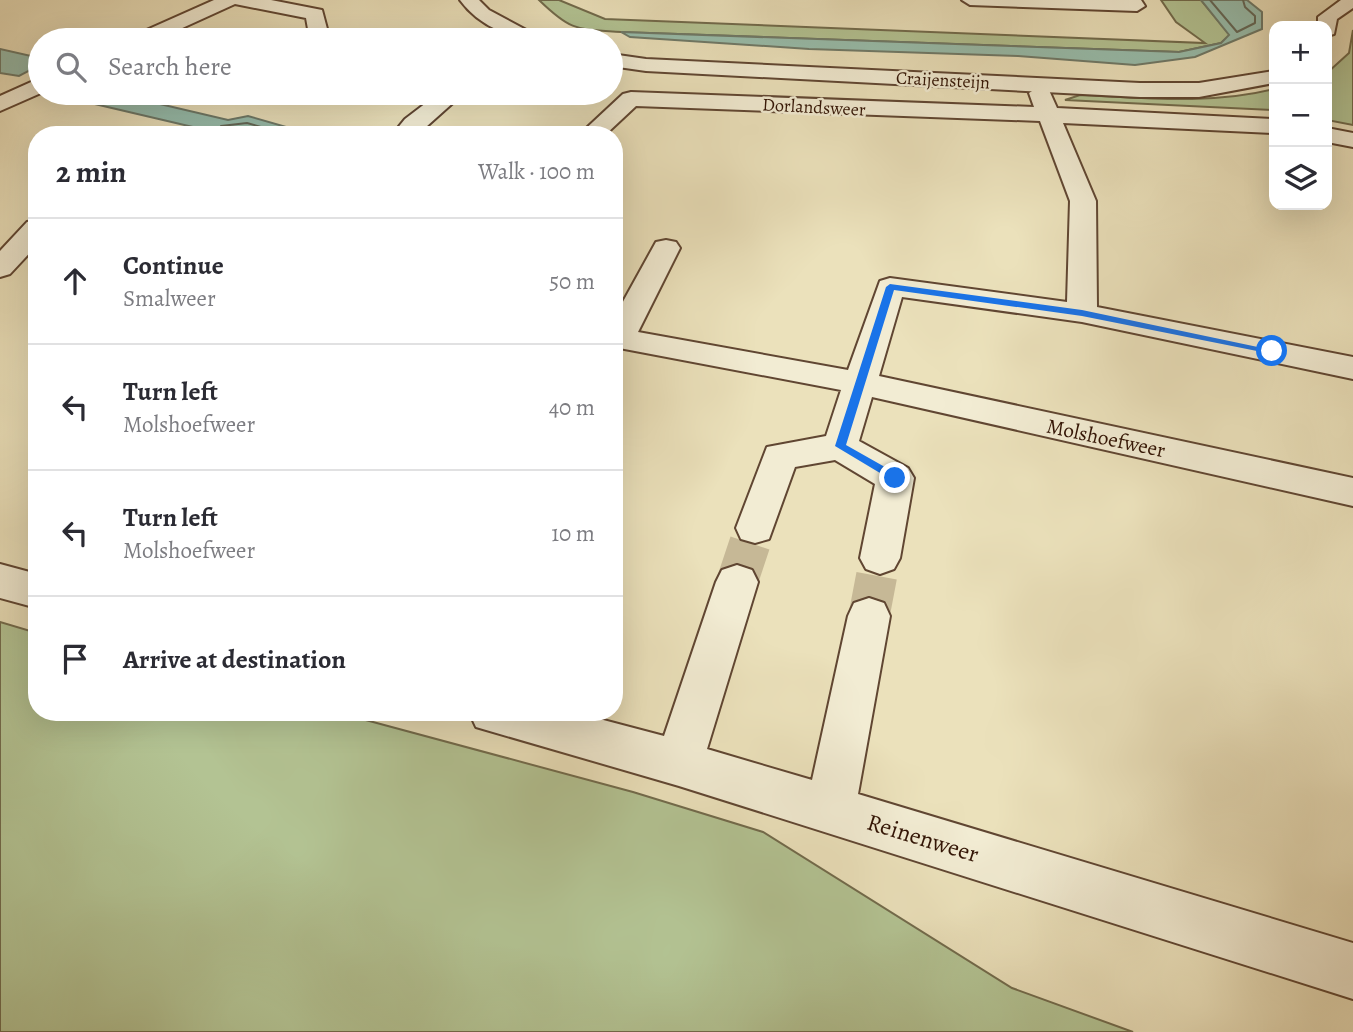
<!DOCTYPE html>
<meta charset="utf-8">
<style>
:root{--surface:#fff;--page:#f7f7f7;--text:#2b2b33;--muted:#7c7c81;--line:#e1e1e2}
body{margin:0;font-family:Alegreya,serif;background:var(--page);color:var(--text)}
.controls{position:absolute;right:21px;top:21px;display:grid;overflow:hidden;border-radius:14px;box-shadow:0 7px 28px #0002}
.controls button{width:63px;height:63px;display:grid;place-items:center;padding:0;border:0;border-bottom:2px solid var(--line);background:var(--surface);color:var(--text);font:35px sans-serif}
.stop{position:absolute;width:21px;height:21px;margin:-16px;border:5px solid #1a73e8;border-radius:50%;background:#fff}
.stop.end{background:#1a73e8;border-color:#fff;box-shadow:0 2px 7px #0008}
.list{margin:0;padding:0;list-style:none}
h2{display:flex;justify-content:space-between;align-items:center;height:91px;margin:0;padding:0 28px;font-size:30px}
h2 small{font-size:23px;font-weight:400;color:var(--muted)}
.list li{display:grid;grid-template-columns:46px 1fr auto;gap:21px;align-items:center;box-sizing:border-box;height:126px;padding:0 28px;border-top:2px solid var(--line)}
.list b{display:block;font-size:26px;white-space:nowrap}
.list p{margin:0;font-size:23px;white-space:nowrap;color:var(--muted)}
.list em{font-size:23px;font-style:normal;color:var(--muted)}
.icon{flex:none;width:38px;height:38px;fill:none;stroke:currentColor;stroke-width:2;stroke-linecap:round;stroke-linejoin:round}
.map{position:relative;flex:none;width:1353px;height:1032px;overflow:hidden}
.search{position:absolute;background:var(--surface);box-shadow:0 7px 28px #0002;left:28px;top:28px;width:595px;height:77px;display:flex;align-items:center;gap:18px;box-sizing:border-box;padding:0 24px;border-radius:38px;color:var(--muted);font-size:26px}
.panel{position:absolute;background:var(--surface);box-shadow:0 7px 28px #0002;left:28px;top:126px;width:595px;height:595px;border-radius:28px}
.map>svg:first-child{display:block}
.green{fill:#b3c393;stroke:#726b4c;stroke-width:2}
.water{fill:#98bead;stroke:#6f7a69;stroke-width:2}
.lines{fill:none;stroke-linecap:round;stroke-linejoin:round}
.shore{stroke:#646858;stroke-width:2}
.minor-tunnel{stroke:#c6b896;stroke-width:41;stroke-dasharray:41 21;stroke-linecap:butt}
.service-casing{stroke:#604632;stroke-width:4}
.minor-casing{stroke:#604632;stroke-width:4}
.tertiary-casing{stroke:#604632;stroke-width:4}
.service{fill:#f2ecd3;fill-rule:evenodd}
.minor{fill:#f2ecd3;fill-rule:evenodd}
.tertiary{fill:#f2ecd3;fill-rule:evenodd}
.route{fill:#1a73e8}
.labels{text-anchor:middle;stroke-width:5;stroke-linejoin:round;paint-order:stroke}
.far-street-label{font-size:18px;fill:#311304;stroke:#f2ecd3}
.street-label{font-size:21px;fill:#311304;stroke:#f2ecd3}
.near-street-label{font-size:24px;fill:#311304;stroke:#f2ecd3}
</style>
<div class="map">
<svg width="1353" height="1032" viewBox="0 0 1353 1032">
<rect width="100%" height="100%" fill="#ebe1bb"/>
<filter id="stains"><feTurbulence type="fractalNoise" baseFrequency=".00286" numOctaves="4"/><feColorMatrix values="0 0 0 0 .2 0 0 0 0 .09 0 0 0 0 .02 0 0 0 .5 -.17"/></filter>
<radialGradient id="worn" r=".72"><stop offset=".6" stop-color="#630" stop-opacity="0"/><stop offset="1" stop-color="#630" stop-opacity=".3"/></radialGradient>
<path class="green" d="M539,0H559L605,19L1205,43L1176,22L1161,0H1201L1230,35L1221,43L1179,52L621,32C577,29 572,32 539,0Z
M1353,30V125L1327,120V73L1349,53Z
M1274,89V110L1065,100L1080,95C1145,98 1211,105 1274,89Z
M0,622L37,633V712H336L633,792L763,832L1012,988L1133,1032H0Z"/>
<path class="water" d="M1201,0H1247L1262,12V29L1195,57L1135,65L1018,56L809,49L630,37L621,32L1179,52L1221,43L1229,35Z
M0,49L40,58V65L19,76L0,73Z
M113,93L228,120L248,116L314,135H227L52,94Z"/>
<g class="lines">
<path class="shore" d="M1210,0L1237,32L1255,23V16L1245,7L1243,0
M219,135L221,126L247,123L289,135"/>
<path class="minor-tunnel" d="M737,582L755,528
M869,616L880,558"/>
<g class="service-casing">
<path id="service" d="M962,0H1141L1145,6L1137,11L970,5Z"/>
</g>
<g class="minor-casing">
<path id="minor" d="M214,0H271L322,10L330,40H310L306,18L235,4L156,40H130L133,36Z
M40,78L41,93L0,111V96Z
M1040,86L1048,88L1057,108L1274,119V133L1063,123L1096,201L1097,307L1353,357V379L1082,322L902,297L879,376L1353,478V506L872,397L859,441L908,468L914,478L900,558L894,569L880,574L866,569L860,558L875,484L835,460L795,467L769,539L755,543L741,539L736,528L767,447L826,436L841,390L614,347V318L656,242L666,240L676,242L680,248L638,332L848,370L880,281L890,278L1067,302L1070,201L1040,121L636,106L605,135H579L623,94L631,92L1034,107L1029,93Z
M439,93H464L417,135H392L405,119Z
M1327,128L1353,133V147L1327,142Z
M37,220V245L10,274L0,277V251L27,222Z
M0,564L37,574V608L0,598Z
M737,565L752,570L758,582L707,749L812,780L848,616L854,603L869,598L884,603L890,616L858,794L1353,943V999L679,786L476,727L469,712H573L664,736L716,582L722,570Z"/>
</g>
<g class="tertiary-casing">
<path id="tertiary" d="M460,0H479L489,10L545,40C513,41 479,26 460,0Z
M1341,0H1353V8L1337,19L1334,34L1327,36V26H1318V17Z
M611,54L646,59L1140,83H1199L1274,71V83L1199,97H1140L646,71L611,66Z"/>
</g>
<use href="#service" class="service"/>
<use href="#minor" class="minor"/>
<use href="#tertiary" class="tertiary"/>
</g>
<path class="route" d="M890,284L1082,310L1277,351L1272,354L1082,316L894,290L846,445L899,475L901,478L895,482L835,446L886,287Z"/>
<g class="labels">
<g class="far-street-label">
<text transform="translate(943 80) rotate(3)" y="6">Craijensteijn</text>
<text transform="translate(814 107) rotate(3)" y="6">Dorlandsweer</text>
</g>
<g class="street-label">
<text transform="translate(1106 438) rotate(12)" y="7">Molshoefweer</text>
</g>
<g class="near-street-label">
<text transform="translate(923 838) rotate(17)" y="8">Reinenweer</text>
</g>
</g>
<rect width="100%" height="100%" filter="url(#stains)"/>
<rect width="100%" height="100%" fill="url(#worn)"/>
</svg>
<div class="controls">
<button>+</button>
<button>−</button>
<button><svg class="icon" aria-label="layers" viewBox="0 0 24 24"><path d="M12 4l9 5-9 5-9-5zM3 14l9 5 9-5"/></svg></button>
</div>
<div class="stop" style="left:1272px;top:351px"></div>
<div class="stop end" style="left:895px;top:478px"></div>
<div class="search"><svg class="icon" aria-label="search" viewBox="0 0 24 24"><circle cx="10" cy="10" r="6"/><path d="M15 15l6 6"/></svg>Search here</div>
<section class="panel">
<h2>2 min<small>Walk · 100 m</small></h2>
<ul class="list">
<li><svg class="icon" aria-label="ahead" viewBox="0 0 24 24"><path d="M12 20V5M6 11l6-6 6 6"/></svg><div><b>Continue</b><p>Smalweer</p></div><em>50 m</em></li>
<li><svg class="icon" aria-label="left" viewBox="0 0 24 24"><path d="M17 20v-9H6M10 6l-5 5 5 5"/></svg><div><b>Turn left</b><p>Molshoefweer</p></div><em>40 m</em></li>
<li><svg class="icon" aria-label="left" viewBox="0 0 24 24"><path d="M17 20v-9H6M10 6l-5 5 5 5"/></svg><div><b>Turn left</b><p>Molshoefweer</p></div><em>10 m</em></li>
<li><svg class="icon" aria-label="arrive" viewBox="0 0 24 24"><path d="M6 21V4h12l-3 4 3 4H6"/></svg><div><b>Arrive at destination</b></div></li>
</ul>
</section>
</div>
